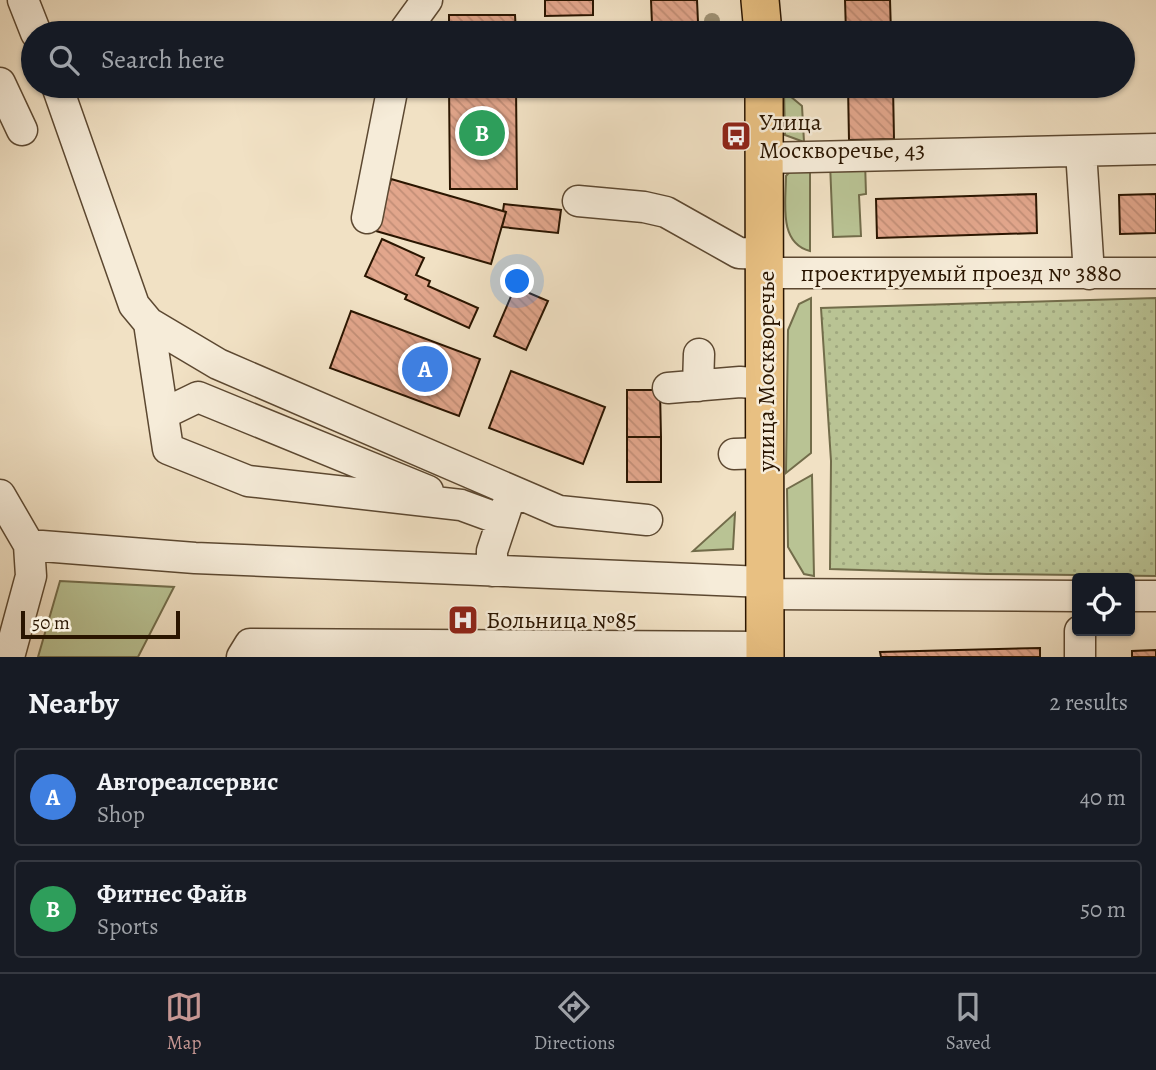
<!DOCTYPE html>
<meta charset="utf-8">
<style>
:root{--surface:#171b24;--page:#20242c;--text:#f1f3f6;--muted:#9ea1a6;--line:#363941;--accent:#c59692}
body{margin:0;font-family:Alegreya,serif;background:var(--page);color:var(--text)}
.controls{position:absolute;right:21px;bottom:21px;display:grid;overflow:hidden;border-radius:7px;box-shadow:0 2px 5px #0004}
.controls button{width:63px;height:63px;display:grid;place-items:center;padding:0;border:0;border-bottom:2px solid var(--line);background:var(--surface);color:var(--text);font:35px sans-serif}
.scale{position:absolute;left:21px;bottom:18px;width:159px;box-sizing:border-box;padding-left:7px;border:4px solid #2a1500;border-top:0;font-size:19px;line-height:24px;white-space:nowrap;color:#2a1500;-webkit-text-stroke:5px #f6ecd9;paint-order:stroke}
.you{position:absolute;left:518px;top:282px;width:24px;height:24px;margin:-18px;border:5px solid #fff;border-radius:50%;background:#1a73e8;box-shadow:0 0 0 10px #1a73e833}
.badge{display:grid;place-items:center;width:46px;height:46px;border-radius:50%;background:var(--accent);color:#fff;font-size:23px;font-weight:700}
.pin{position:absolute;translate:-50% -50%;border:4px solid #fff;box-shadow:0 2px 7px #0006}
.list{margin:0;padding:0;list-style:none}
h2{display:flex;justify-content:space-between;align-items:center;height:91px;margin:0;padding:0 28px;font-size:30px}
h2 small{font-size:23px;font-weight:400;color:var(--muted)}
.list li{display:grid;grid-template-columns:46px 1fr auto;gap:21px;align-items:center;box-sizing:border-box;height:98px;margin:0 14px 14px;padding:0 14px;border:2px solid var(--line);border-radius:7px}
.list b{display:block;font-size:26px;white-space:nowrap}
.list p{margin:0;font-size:23px;white-space:nowrap;color:var(--muted)}
.list em{font-size:23px;font-style:normal;color:var(--muted)}
.icon{flex:none;width:38px;height:38px;fill:none;stroke:currentColor;stroke-width:2;stroke-linecap:round;stroke-linejoin:round}
.map{position:relative;flex:none;width:1156px;height:657px;overflow:hidden}
.search{position:absolute;background:var(--surface);box-shadow:0 2px 5px #0004;left:21px;right:21px;top:21px;height:77px;display:flex;align-items:center;gap:18px;box-sizing:border-box;padding:0 24px;border-radius:38px;color:var(--muted);font-size:26px}
.sheet{height:315px;background:var(--surface)}
nav{display:flex;justify-content:space-around;align-items:center;box-sizing:border-box;height:98px;border-top:2px solid var(--line);background:var(--surface);font-size:19px;color:var(--muted)}
nav a{display:grid;justify-items:center;gap:4px}
nav .on{color:var(--accent)}
.map>svg:first-child{display:block}
.green{fill:#b9c394;stroke:#726c4a;stroke-width:2}
.park{fill:url(#park-dots);stroke:#726c4a;stroke-width:2}
.building{fill:url(#building-back-hatch);stroke:#2a1500;stroke-width:2}
.lines{fill:none;stroke-linecap:round;stroke-linejoin:round}
.minor-casing{stroke:#5c4831;stroke-width:33}
.major-casing{stroke:#2a1500;stroke-width:40}
.minor{stroke:#f6ecd9;stroke-width:30}
.major{stroke:#e8c082;stroke-width:37}
.tree{fill:#9f9275}
.labels{text-anchor:middle;stroke-width:5;stroke-linejoin:round;paint-order:stroke}
.poi-label{font-size:24px;fill:#2a1500;stroke:#f6ecd9;text-anchor:start}
.street-label{font-size:24px;fill:#2a1500;stroke:#f6ecd9}
</style>
<div class="map">
<svg width="1156" height="657" viewBox="0 0 1156 657">
<defs>
<pattern id="park-dots" width="8" height="8" patternUnits="userSpaceOnUse" patternTransform="scale(1.75)"><rect width="8" height="8" fill="#b9c394"/><path d="M2 2h.1M6 6h.1" fill="none" stroke="#9fa77e" stroke-width="1.8" stroke-linecap="round"/></pattern>
<pattern id="building-back-hatch" width="6" height="6" patternUnits="userSpaceOnUse" patternTransform="scale(1.75)"><rect width="6" height="6" fill="#e2a68c"/><path d="M-1 5l2 2M0 0l6 6M5-1l2 2" fill="none" stroke="#c28e77"/></pattern>
</defs>
<rect width="100%" height="100%" fill="#f1e1c4"/>
<filter id="stains"><feTurbulence type="fractalNoise" baseFrequency=".00286" numOctaves="4"/><feColorMatrix values="0 0 0 0 .2 0 0 0 0 .09 0 0 0 0 .02 0 0 0 .5 -.17"/></filter>
<radialGradient id="worn" r=".72"><stop offset=".6" stop-color="#630" stop-opacity="0"/><stop offset="1" stop-color="#630" stop-opacity=".3"/></radialGradient>
<path class="green" d="M1086,28L1087,33H971V31Z
M972,86H1088V94L972,97Z
M784,91L802,106L804,142L785,135Z
M865,161L866,194L859,195L861,236L833,237L830,163Z
M810,165V251C778,243 786,202 786,176L794,167Z
M811,298V453L786,473L788,330L799,304Z
M812,475L814,576L804,574L788,547L787,489Z
M735,513L733,549L693,551Z
M60,581L174,587L138,657H38Z"/>
<path class="park" d="M1156,298V576L987,574L830,569L831,461L821,308Z"/>
<path class="building" d="M545,0H593V15L545,16Z
M651,0H697L698,22L652,24Z
M845,0H890L891,33H846Z
M449,15H515L516,33H449Z
M449,86H516L517,189H450Z
M848,86H893L894,139L849,140Z
M391,179L506,212L491,264L376,231Z
M1036,194L1037,233L877,238L876,199Z
M1156,194V233L1120,234L1119,195Z
M504,204L561,210L558,233L502,227L506,212L503,211Z
M382,239L424,258L416,275L430,281L428,286L478,308L469,328L405,299L407,295L365,276Z
M515,287L548,301L526,350L494,336Z
M351,311L480,359L459,416L330,368Z
M511,371L605,407L583,464L489,428Z
M627,390H660L661,437H627Z
M627,437H661V482H627Z
M1040,648V657H881L880,652Z
M1156,650V657H1132V651Z"/>
<g class="lines">
<g class="minor-casing">
<path id="minor" d="M23,0L36,33
M403,33L427,0
M0,83L22,130
M57,86L134,305L149,323L218,364L559,511L647,520
M1081,151L1089,274
M764,158L1156,149
M578,201L644,207L666,212L739,253L765,254
M367,218L393,86
M766,273H1156
M149,323L168,449L248,481L461,505L502,520
M698,386L699,354
M668,388L740,382L766,384
M163,414L198,397L428,491
M734,454L766,453
M0,495L29,545L195,558L766,582
M492,571V551L509,500
M766,594L1077,596
M1130,596H1156
M1080,631V657
M9,657L31,576L29,545
M242,657L250,644L765,647"/>
</g>
<g class="major-casing">
<path id="major" d="M760,0L763,33
M764,86L765,657"/>
</g>
<use href="#minor" class="minor"/>
<use href="#major" class="major"/>
</g>
<circle class="tree" cx="712" cy="21" r="8"/>
<defs>
<g id="bus-square" transform="scale(1.575)"><rect x="-9" y="-9" width="18" height="18" rx="4" fill="#8f2418" stroke="#f6ecd9"/><path d="M-5-6H5V4H4V6H2V4H-2V6H-4V4H-5ZM-3.5-4V0h7V-4ZM-3.5 1.2v1.5H-2V1.2ZM2 1.2v1.5H3.5V1.2Z" fill="#fff"/></g>
<g id="hospital-square" transform="scale(1.575)"><rect x="-9" y="-9" width="18" height="18" rx="4" fill="#8f2418" stroke="#f6ecd9"/><path d="M-5-5h3v3.5h4V-5h3V5h-3V1.5h-4V5h-3Z" fill="#fff"/></g>
</defs>
<g fill-rule="evenodd">
<use href="#bus-square" x="736" y="136"/>
<use href="#hospital-square" x="463" y="620"/>
</g>
<g class="labels">
<g class="poi-label">
<text x="759" y="130">Улица<tspan x="759" dy="28">Москворечье, 43</tspan></text>
<text x="486" y="628">Больница №85</text>
</g>
<g class="street-label">
<text x="961" y="281">проектируемый проезд № 3880</text>
<text transform="translate(766 371) rotate(-90)" y="8">улица Москворечье</text>
</g>
</g>
<rect width="100%" height="100%" filter="url(#stains)"/>
<rect width="100%" height="100%" fill="url(#worn)"/>
</svg>
<div class="controls">
<button><svg class="icon" aria-label="locate" viewBox="0 0 24 24"><circle cx="12" cy="12" r="6"/><path d="M12 2v4M12 18v4M2 12h4M18 12h4"/></svg></button>
</div>
<div class="scale">50 m</div>
<div class="you"></div>
<div class="pin badge" style="left:425px;top:369px;background:#3f7fe0">A</div>
<div class="pin badge" style="left:482px;top:133px;background:#2e9e5b">B</div>
<div class="search"><svg class="icon" aria-label="search" viewBox="0 0 24 24"><circle cx="10" cy="10" r="6"/><path d="M15 15l6 6"/></svg>Search here</div>
</div>
<section class="sheet">
<h2>Nearby<small>2 results</small></h2>
<ul class="list">
<li><span class="badge" style="background:#3f7fe0">A</span><div><b>Автореалсервис</b><p>Shop</p></div><em>40 m</em></li>
<li><span class="badge" style="background:#2e9e5b">B</span><div><b>Фитнес Файв</b><p>Sports</p></div><em>50 m</em></li>
</ul>
</section>
<nav>
<a class="on"><svg class="icon" aria-label="map" viewBox="0 0 24 24"><path d="M3 6l6-2 6 2 6-2v14l-6 2-6-2-6 2zM9 4v14M15 6v14"/></svg>Map</a>
<a><svg class="icon" aria-label="directions" viewBox="0 0 24 24"><path d="M12 3l9 9-9 9-9-9zM9 14v-3h6M13 9l2 2-2 2"/></svg>Directions</a>
<a><svg class="icon" aria-label="saved" viewBox="0 0 24 24"><path d="M7 4h10v16l-5-4-5 4z"/></svg>Saved</a>
</nav>
